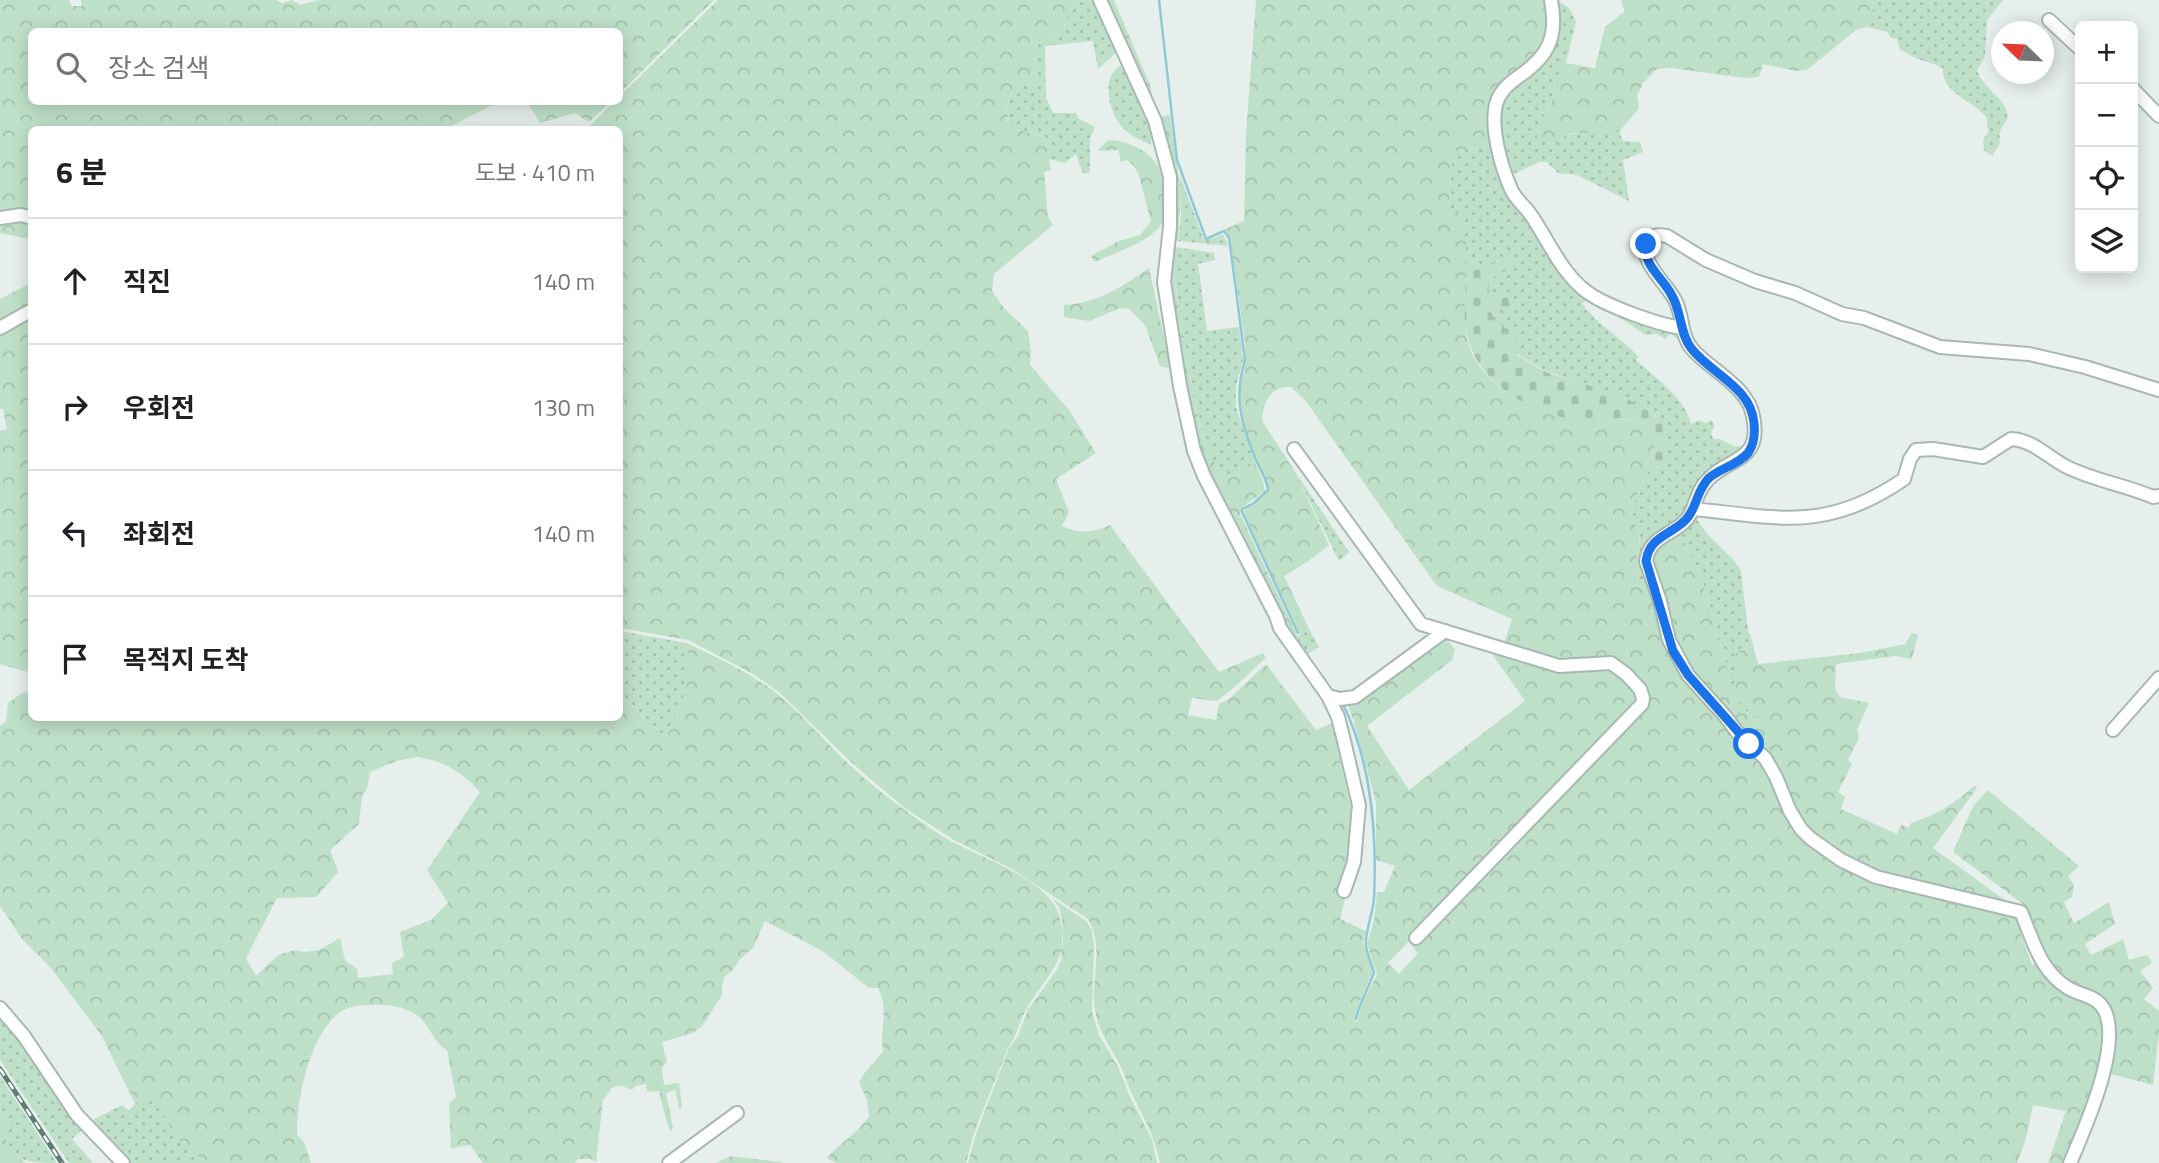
<!DOCTYPE html>
<html lang="ko">
<meta charset="utf-8">
<style>
:root{--surface:#fff;--page:#f2f2f2;--text:#202124;--muted:#757577;--line:#e0e0e0}
body{margin:0;font-family:"Titillium Web","Noto Sans KR",sans-serif;background:var(--page);color:var(--text)}
.controls{position:absolute;right:21px;top:21px;display:grid;overflow:hidden;border-radius:10px;box-shadow:0 4px 18px #0003}
.controls button{width:63px;height:63px;display:grid;place-items:center;padding:0;border:0;border-bottom:2px solid var(--line);background:var(--surface);color:var(--text);font:35px sans-serif}
.compass{position:absolute;left:1991px;top:21px;width:63px;height:63px;border-radius:50%;background:var(--surface);box-shadow:0 4px 18px #0003;rotate:293deg}
.stop{position:absolute;width:21px;height:21px;margin:-16px;border:5px solid #1a73e8;border-radius:50%;background:#fff}
.stop.end{background:#1a73e8;border-color:#fff;box-shadow:0 2px 7px #0008}
.list{margin:0;padding:0;list-style:none}
h2{display:flex;justify-content:space-between;align-items:center;height:91px;margin:0;padding:0 28px;font-size:30px}
h2 small{font-size:23px;font-weight:400;color:var(--muted)}
.list li{display:grid;grid-template-columns:46px 1fr auto;gap:21px;align-items:center;box-sizing:border-box;height:126px;padding:0 28px;border-top:2px solid var(--line)}
.list b{display:block;font-size:26px;white-space:nowrap}
.list em{font-size:23px;font-style:normal;color:var(--muted)}
.icon{flex:none;width:38px;height:38px;fill:none;stroke:currentColor;stroke-width:2;stroke-linecap:round;stroke-linejoin:round}
.map{position:relative;flex:none;width:2159px;height:1163px;overflow:hidden}
.search{position:absolute;background:var(--surface);box-shadow:0 4px 18px #0003;left:28px;top:28px;width:595px;height:77px;display:flex;align-items:center;gap:18px;box-sizing:border-box;padding:0 24px;border-radius:10px;color:var(--muted);font-size:26px}
.panel{position:absolute;background:var(--surface);box-shadow:0 4px 18px #0003;left:28px;top:126px;width:595px;height:595px;border-radius:10px}
.map>svg:first-child{display:block}
.grass{fill:url(#grass-dots)}
.forest{fill:url(#forest-crowns);fill-rule:evenodd}
.cemetery{fill:url(#cemetery-stones)}
.lines{fill:none;stroke-linecap:round;stroke-linejoin:round}
.stream{stroke:#8ec9d4;stroke-width:2.5}
.minor-casing{stroke:#a8b8b2;stroke-width:16}
.minor{stroke:#fff;stroke-width:12}
.rail-casing{stroke:#5f7d75;stroke-width:5}
.rail{stroke:#f7fbf9;stroke-width:2.5;stroke-dasharray:8;stroke-linecap:butt}
.route{stroke:#1a73e8;stroke-width:9}
</style>
<div class="map">
<svg width="2159" height="1163" viewBox="0 0 2159 1163">
<defs>
<pattern id="grass-dots" width="8" height="8" patternUnits="userSpaceOnUse" patternTransform="scale(1.75)"><rect width="8" height="8" fill="#bfe0c8"/><path d="M2 2h.1M6 6h.1" fill="none" stroke="#a4c1ad" stroke-width="1.8" stroke-linecap="round"/></pattern>
<pattern id="forest-crowns" width="20" height="18" patternUnits="userSpaceOnUse" patternTransform="scale(1.75)"><rect width="20" height="18" fill="#bfe0c8"/><path d="M2 6a3 3 0 1 1 6 0M12 15a3 3 0 1 1 6 0" fill="none" stroke="#a4c1ad"/></pattern>
<pattern id="cemetery-stones" width="16" height="16" patternUnits="userSpaceOnUse" patternTransform="scale(1.75)"><rect width="16" height="16" fill="#bfe0c8"/><path d="M2 7V4a2 2 0 0 1 4 0v3zM10 15v-3a2 2 0 0 1 4 0v3z" fill="#a4c1ad"/></pattern>
</defs>
<rect width="100%" height="100%" fill="#e6efeb"/>
<path class="grass" d="M1076,0H1094L1119,50L1098,69L1093,41L1045,46L1046,97L1053,113H1076L1079,119L1095,127L1090,138V172L1083,174L1076,154L1065,163L1049,159L1046,137L1010,128L1006,108L1014,86L1037,84L1035,46L1061,32Z
M1557,0L1570,9L1576,22L1566,63L1555,81L1554,97L1547,109V143C1570,131 1593,131 1619,132L1623,141L1640,142L1643,152L1623,160L1629,201L1577,175L1558,173L1547,162H1539L1512,175L1499,136L1500,102Z
M1873,0H2003L1987,20L1985,57L1977,70C1983,90 2006,96 2008,118C2002,127 1998,132 2000,143L1992,156L1984,150L1983,140L1989,130L1987,126V118C1974,101 1941,93 1943,69C1935,63 1929,63 1921,60C1914,58 1907,53 1900,50L1897,39L1891,38L1888,32L1866,27L1872,16Z
M1122,65L1151,132V145C1140,140 1126,134 1119,123C1108,107 1101,74 1122,65Z
M1492,145L1509,192L1577,287L1678,332L1683,342L1670,334L1665,339L1657,334L1646,335L1609,311L1586,301L1582,303C1592,320 1621,338 1636,354L1638,357L1636,360C1654,377 1686,398 1691,424L1699,420L1705,423L1711,420L1715,427L1711,431L1713,439C1726,437 1727,449 1744,446L1750,433L1746,448L1731,461L1681,521L1653,590L1638,585L1637,562L1640,535L1631,513L1635,499L1650,468L1661,466L1656,416L1627,399L1545,371L1511,350L1506,330C1483,313 1497,308 1488,288L1492,278L1512,267L1508,258L1486,265L1465,261L1464,213L1449,208L1452,152Z
M1180,176L1204,240L1215,238L1223,234L1228,246L1178,241L1181,216Z
M1175,247L1214,253L1215,260L1198,264L1207,331L1239,327L1243,360L1236,386V407L1255,463L1224,480L1204,442L1192,387L1174,275Z
M1294,470L1349,552L1339,561Z
M1695,517L1708,535L1733,559L1741,571L1748,630L1751,637L1744,649L1735,654L1736,667L1762,726L1741,706L1735,696L1703,582L1678,530Z
M1309,629L1319,647L1308,654L1294,637L1301,635Z
M620,631L687,643L690,667L687,692L666,738L630,703L620,699Z
M0,1012L85,1127L72,1139L93,1163H69L0,1060Z
M0,1076L57,1163C32,1163 12,1163 5,1136L10,1126L0,1110Z
M152,1095L190,1152L209,1163H125L87,1123L122,1105L129,1111L135,1104Z"/>
<path class="forest" d="M0,0H69L71,6H82L81,0H276L282,3L292,0L300,5L319,0H714L620,93V32H32V102H498L446,129L32,130L31,214L0,215Z
M718,0H1076L1061,32L1035,46L1037,84L1014,86L1006,107L1010,128L1046,137L1051,170L1044,172L1048,216L1053,225L994,274L992,291L1004,308L1028,331L1031,352L1030,365L1069,410L1096,453L1056,479L1069,512L1062,526C1078,534 1095,533 1110,525L1219,672L1263,653L1266,658C1256,666 1223,700 1215,701C1208,701 1199,698 1192,698L1188,715L1216,720L1219,704L1229,699L1266,664L1316,730L1332,723L1351,808V844L1339,896L1345,899L1340,919L1366,931L1363,944L1373,971L1357,1008L1355,1022L1358,1020L1361,1006L1377,974L1367,944L1374,920L1377,892H1384L1395,866L1376,860V802L1354,722L1346,700L1360,697L1441,640L1450,643L1455,650L1452,660L1367,726L1409,790L1525,701L1492,654L1524,662L1554,673L1601,667L1610,669L1626,681L1635,692L1637,700L1619,721L1388,963L1399,974L1418,953L1412,946L1646,706L1648,697L1643,689L1629,672L1611,659L1559,661L1504,643L1512,619L1437,586L1305,400L1291,387C1270,386 1263,403 1262,421L1294,470L1329,545L1307,562L1284,576L1309,629L1301,636L1243,512C1249,502 1264,501 1269,488L1254,455L1240,411L1239,391L1246,360L1245,343L1230,237L1223,230L1244,221L1246,134L1256,0H1548C1554,31 1549,53 1523,71C1514,77 1504,83 1498,92C1487,113 1492,135 1498,156L1496,158L1492,145L1452,152L1449,207L1464,213C1464,236 1468,259 1467,282C1466,304 1462,325 1469,346C1484,389 1534,410 1575,419C1601,424 1625,414 1649,427L1655,447L1650,468L1635,499L1631,513L1640,535L1637,562L1638,585L1653,590L1667,640L1680,665L1696,688L1766,768L1791,820L1802,837L1839,864L1867,877L2018,915L2020,921L2017,923L2032,965L2039,962C2047,975 2059,988 2074,995C2082,999 2092,1000 2098,1007C2125,1038 2080,1130 2067,1163H2048L2066,1111L2033,1105L2026,1139L2017,1163H1160C1154,1135 1146,1123 1134,1098C1128,1087 1125,1074 1119,1063C1110,1047 1100,1033 1096,1015C1088,983 1106,949 1088,919L1012,869L954,840L906,809L852,763L780,693L753,674L688,640L620,628V130H585L614,102H620V96Z
M1108,0H1114L1150,85L1153,100L1143,85Z
M1621,0H1873L1872,16L1866,27L1856,30L1807,70L1796,71L1763,64L1759,77L1745,78L1671,68L1657,69L1643,83L1637,96L1639,108L1619,132L1572,133L1547,143L1537,138L1540,123L1554,97L1555,81L1566,63L1595,68L1605,27L1625,11Z
M522,102H610L589,122L575,113L540,123L528,103Z
M1170,115L1181,192L1178,241H1171L1160,117Z
M1115,140C1149,148 1165,163 1165,199C1165,208 1166,218 1161,225C1146,244 1116,252 1095,262L1091,256L1119,241L1140,235L1151,221L1139,176L1134,166L1127,160L1121,162L1118,150L1097,151L1107,141Z
M0,220H31V251L29,239L0,233Z
M1170,246L1175,247L1174,276L1192,387L1204,442L1224,480L1255,463L1263,481L1265,491L1241,508L1240,514L1297,635L1294,637L1285,627L1205,467L1194,433L1168,281Z
M1149,268L1171,369L1160,366L1145,325L1128,308L1118,309L1089,321L1064,317V305C1098,303 1122,287 1149,268Z
M31,283V306L0,325V299Z
M31,313V673L0,664V431L7,429L3,409H0V332Z
M1678,530L1703,582L1735,696L1741,706L1759,724L1736,689L1735,654L1744,649L1751,637L1758,664L1860,653L1905,644L1912,633L1918,635L1912,659L1895,656L1836,664L1835,689L1840,697L1869,703L1857,730L1859,738L1848,760L1852,764L1838,792L1845,797L1841,809L1897,834L1901,825L1909,828L1911,823C1936,815 1956,803 1975,785L1977,788L1933,848L2010,904L1891,878L1856,864L1810,833L1750,742L1696,679L1678,650L1651,567L1654,548Z
M687,643C718,658 751,673 779,695C804,716 826,743 851,766C878,791 908,813 939,834C970,855 1047,876 1059,915C1074,959 1044,976 1026,1010C1019,1022 1017,1036 1008,1048L974,1133L966,1163H836L827,1158C841,1142 858,1133 869,1116L867,1100L859,1082C865,1070 875,1063 883,1051C879,1026 890,1014 878,988H869L824,952L765,921L753,948L739,960L733,970L725,976L722,985V995L703,1025L693,1033L662,1042L667,1062L662,1067L664,1085L679,1083L682,1107L679,1108L675,1089L666,1094L673,1127L671,1132L667,1123L659,1091L647,1092L646,1084L635,1086L632,1090L622,1086L613,1087L603,1100L596,1162L591,1159H578L574,1163H483L470,1145L451,1148L449,1104L456,1097L447,1050C432,1042 430,1023 415,1014C403,1007 388,1004 374,1005C363,1005 352,1005 342,1011C310,1031 296,1100 297,1135L304,1142L311,1163H209L190,1152L176,1137L152,1095L135,1104L102,1036L50,967L22,939L0,906V726L6,721L8,703L22,693L31,692L32,718H620V699L630,703L666,738C683,700 692,686 687,643ZM417,757C444,761 462,772 480,792L427,870L448,903L431,920L400,932L404,957L392,963L393,974L358,978L357,969L345,960L340,938L319,950L304,952L295,950L278,955L256,976L246,958L277,898L316,897L338,872L330,850L359,824L362,796L367,789L370,772L396,761Z
M1988,790L2079,866L2068,876L2074,885L2072,897L2064,902L2074,923L2109,902L2115,924L2085,944L2091,955L2123,939L2129,960L2147,955L2152,963L2140,971L2153,988L2144,999L2159,1011V1033L2153,1085L2107,1073L2111,1022L2082,991L2060,977L2043,956L2027,907L1953,852L1973,806Z
M1052,898L1086,921L1092,930L1094,944L1092,1011L1099,1035L1118,1067L1130,1097L1152,1139L1157,1163H968L976,1134L1009,1048L1018,1036L1028,1009L1056,971L1061,961L1063,924L1059,907Z
M0,1110L10,1126L5,1136C8,1149 16,1155 26,1163H0Z
M731,1156L781,1162L782,1163H716Z"/>
<path class="cemetery" d="M1508,258L1512,267L1492,278L1488,288L1492,297L1509,292L1514,300L1502,309L1491,312C1497,325 1505,329 1518,333L1516,343L1512,351C1522,358 1533,365 1544,371C1575,384 1659,398 1667,435C1670,447 1666,455 1661,466L1650,468L1655,447L1648,427C1627,415 1609,422 1586,421C1535,417 1475,384 1466,331C1462,307 1468,284 1465,261L1486,265Z"/>
<g class="lines">
<path class="stream" d="M1159,0L1177,160L1206,239L1224,231L1229,238L1231,252L1245,360C1234,396 1240,420 1254,455C1258,467 1267,478 1268,490L1254,503L1242,509V512L1298,633
M1343,704C1372,764 1377,833 1374,899C1373,913 1364,935 1366,947C1368,956 1372,964 1374,973L1359,1008L1356,1019"/>
<g class="minor-casing">
<path id="minor" d="M1100,0L1155,121L1170,177V227L1164,282L1180,386L1194,451L1204,476L1276,616L1280,628L1328,696L1338,717L1344,741L1359,805L1354,862L1344,891
M1551,0C1558,37 1549,56 1518,77C1509,84 1501,90 1497,101C1489,125 1501,166 1511,189C1515,199 1525,206 1531,215C1548,240 1562,274 1587,292C1606,306 1659,325 1682,328
M2049,20L2080,49
M2133,89L2159,116
M0,218L21,215L32,218
M0,328L32,310
M1294,449L1421,624L1559,666L1611,663L1626,674L1640,689L1643,698L1642,704L1416,938
M1694,509C1780,518 1827,532 1904,479L1910,459L1916,450L1933,449L1983,457L2011,439C2032,440 2047,456 2065,466C2092,480 2125,485 2153,497L2159,496
M1328,696L1340,699L1355,697L1445,631
M2113,730L2159,678
M0,1008L24,1036L77,1115L123,1163
M669,1163L737,1113
M2070,1163C2084,1130 2127,1036 2101,1005C2093,995 2079,995 2068,988C2040,971 2033,940 2021,912L1876,877L1841,860L1810,838L1801,829L1790,811L1776,777L1765,758L1741,737L1725,716L1688,675L1669,640L1660,601L1646,561C1649,539 1667,536 1682,524C1696,513 1694,496 1705,483C1727,456 1763,464 1753,416C1748,387 1712,371 1693,350C1680,336 1684,317 1675,300C1667,284 1636,258 1648,241C1653,234 1660,235 1667,236L1706,260L1755,281L1795,293L1842,314L1864,318L1940,347L2029,354L2085,367L2159,390"/>
</g>
<use href="#minor" class="minor"/>
<g class="rail-casing">
<path id="rail" d="M0,1069L62,1163"/>
</g>
<use href="#rail" class="rail"/>
</g>
<g class="lines">
<path class="route" d="M1646,244C1642,264 1662,277 1671,294C1682,311 1679,332 1691,348C1711,374 1751,387 1754,423C1755,433 1754,445 1748,453C1737,466 1719,468 1708,479C1695,493 1697,512 1681,524C1666,536 1649,539 1646,561L1673,651L1688,675L1749,744"/>
</g>
</svg>
<div class="controls">
<button>+</button>
<button>−</button>
<button><svg class="icon" aria-label="locate" viewBox="0 0 24 24"><circle cx="12" cy="12" r="6"/><path d="M12 2v4M12 18v4M2 12h4M18 12h4"/></svg></button>
<button><svg class="icon" aria-label="layers" viewBox="0 0 24 24"><path d="M12 4l9 5-9 5-9-5zM3 14l9 5 9-5"/></svg></button>
</div>
<svg class="compass" viewBox="-18 -18 36 36"><path d="M0-13l5 13h-10z" fill="#e53935"/><path d="M0 13l5-13h-10z" fill="#757577"/></svg>
<div class="stop" style="left:1749px;top:744px"></div>
<div class="stop end" style="left:1646px;top:244px"></div>
<div class="search"><svg class="icon" aria-label="search" viewBox="0 0 24 24"><circle cx="10" cy="10" r="6"/><path d="M15 15l6 6"/></svg>장소 검색</div>
<section class="panel">
<h2>6 분<small>도보 · 410 m</small></h2>
<ul class="list">
<li><svg class="icon" aria-label="ahead" viewBox="0 0 24 24"><path d="M12 20V5M6 11l6-6 6 6"/></svg><div><b>직진</b></div><em>140 m</em></li>
<li><svg class="icon" aria-label="right" viewBox="0 0 24 24"><path d="M7 20v-9h11M14 6l5 5-5 5"/></svg><div><b>우회전</b></div><em>130 m</em></li>
<li><svg class="icon" aria-label="left" viewBox="0 0 24 24"><path d="M17 20v-9H6M10 6l-5 5 5 5"/></svg><div><b>좌회전</b></div><em>140 m</em></li>
<li><svg class="icon" aria-label="arrive" viewBox="0 0 24 24"><path d="M6 21V4h12l-3 4 3 4H6"/></svg><div><b>목적지 도착</b></div></li>
</ul>
</section>
</div>
